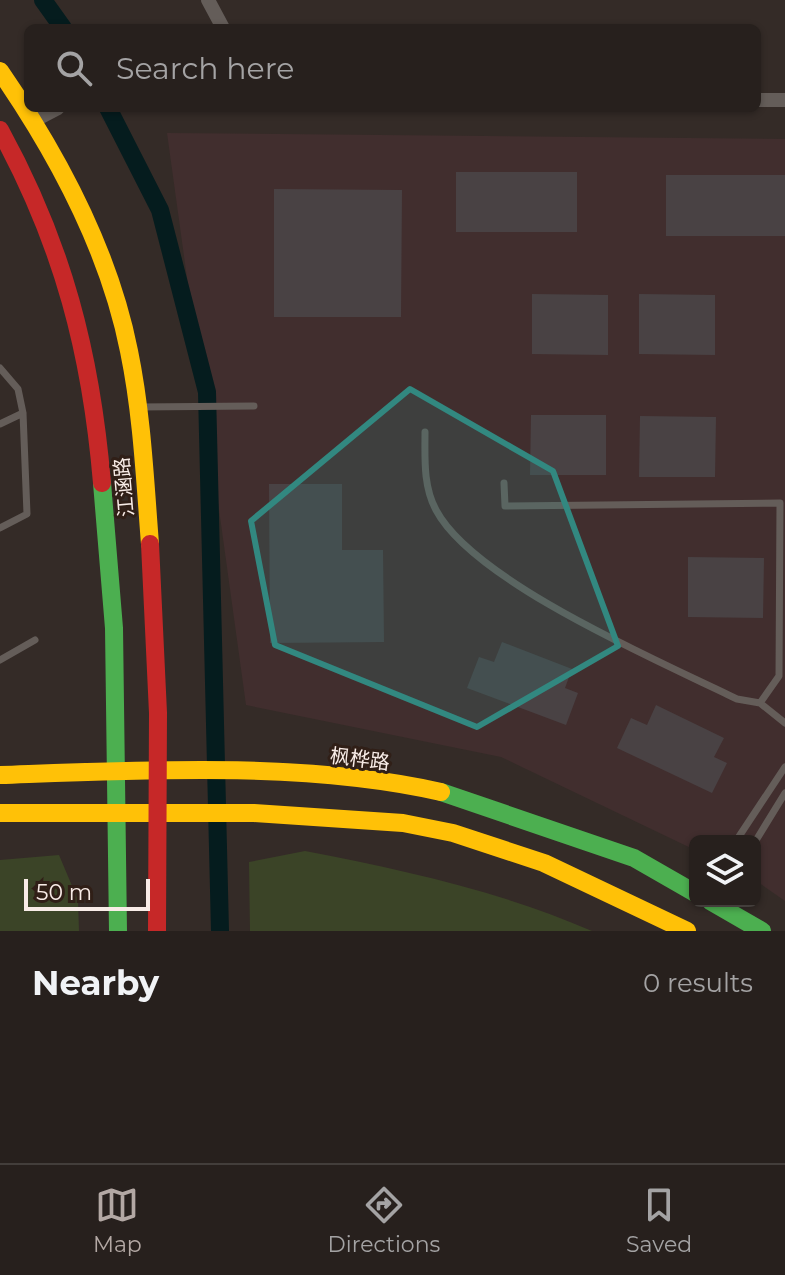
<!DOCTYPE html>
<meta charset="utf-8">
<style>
:root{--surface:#27201d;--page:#2f2826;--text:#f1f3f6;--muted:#a4a3a4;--line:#433e3b;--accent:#b3a8a4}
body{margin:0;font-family:Montserrat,"Noto Sans SC",sans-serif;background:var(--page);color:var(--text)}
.controls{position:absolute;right:24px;bottom:24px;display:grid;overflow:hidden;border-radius:12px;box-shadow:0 2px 6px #0004}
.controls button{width:72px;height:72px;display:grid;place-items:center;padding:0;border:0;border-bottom:2px solid var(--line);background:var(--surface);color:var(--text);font:40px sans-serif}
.scale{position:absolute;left:24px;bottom:20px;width:126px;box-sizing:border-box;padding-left:8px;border:4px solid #f8ece7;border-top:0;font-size:22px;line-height:28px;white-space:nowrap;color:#f8ece7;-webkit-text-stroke:6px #301f17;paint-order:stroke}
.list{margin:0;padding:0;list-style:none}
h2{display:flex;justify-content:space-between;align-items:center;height:104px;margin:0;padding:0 32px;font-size:34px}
h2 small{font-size:26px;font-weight:400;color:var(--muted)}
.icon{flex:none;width:44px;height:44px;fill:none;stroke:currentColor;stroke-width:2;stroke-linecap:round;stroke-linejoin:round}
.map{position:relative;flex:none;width:785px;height:931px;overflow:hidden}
.search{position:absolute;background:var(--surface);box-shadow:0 2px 6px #0004;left:24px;right:24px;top:24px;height:88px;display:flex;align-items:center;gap:20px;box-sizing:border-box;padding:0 28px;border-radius:12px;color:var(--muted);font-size:30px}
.sheet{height:232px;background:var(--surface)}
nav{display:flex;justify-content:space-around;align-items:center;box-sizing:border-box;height:112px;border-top:2px solid var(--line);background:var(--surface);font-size:22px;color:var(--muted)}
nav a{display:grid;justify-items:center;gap:4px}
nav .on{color:var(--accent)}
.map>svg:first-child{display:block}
.commercial{fill:#412e2e}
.green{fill:#3b4427}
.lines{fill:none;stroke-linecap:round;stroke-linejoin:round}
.canal{stroke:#051c1e;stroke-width:18}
.building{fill:#494244}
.lane{stroke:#645d59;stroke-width:7}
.street{stroke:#645d59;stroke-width:14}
.fast{stroke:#4caf50;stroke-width:18}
.slow{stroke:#ffc107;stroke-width:18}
.jam{stroke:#c62828;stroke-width:18}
.marked{fill:#328880;fill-opacity:0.2;stroke:#328880;stroke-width:6;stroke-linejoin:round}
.labels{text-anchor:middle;stroke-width:6;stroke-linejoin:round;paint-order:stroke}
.street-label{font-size:20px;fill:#f8ece7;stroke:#301f17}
</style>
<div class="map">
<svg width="785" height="931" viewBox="0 0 785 931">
<rect width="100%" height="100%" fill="#342b27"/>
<path class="commercial" d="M167,133L785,139V901L755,880V841H695V850L501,757L246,705Z"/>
<path class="green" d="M305,851C403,870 500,891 592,931H250L249,862Z
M59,855L78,900L79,931H0V860Z"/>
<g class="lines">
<path class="canal" d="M43,0L63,28
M108,108L160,210L207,392L220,931"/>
</g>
<path class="building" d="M456,172H577V232H456Z
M666,175H785V236H666Z
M274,189L402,190L401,317H274Z
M532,294L608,295V355L532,354Z
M639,294L715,295V355L639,354Z
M531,415H606V475H530Z
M640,416L716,417L715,477H639Z
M269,484H342V550H383L384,642L270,643Z
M688,557L764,558L763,618L688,617Z
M502,642L572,669L565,688L578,693L566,725L467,688L479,657L494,662Z
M656,705L724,738L714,757L727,763L712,793L617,748L631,718L647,725Z"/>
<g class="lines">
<path class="lane" d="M0,368L18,389L23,413L27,514L0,528
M139,407L254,406
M0,424L23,413
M425,432C425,458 423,486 436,510C474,582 661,662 737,699L760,703
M504,483L505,506L780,503L779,676L760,703L785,723
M0,660L35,640
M736,841L785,767
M755,842L785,793"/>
<path class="street" d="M208,0L223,28
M757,100H785
M35,120L58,108"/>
<path class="fast" d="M102,483L114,628L118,931
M441,792L634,858L695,893
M710,901L762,931"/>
<path class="slow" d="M0,71C58,155 109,250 129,351C142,414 145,480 150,544
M0,775C138,770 306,761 441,792
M0,813H254L403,823L453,833L544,863L687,931"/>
<path class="jam" d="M0,130C63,245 91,353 102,483
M150,544L158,713L157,931"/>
</g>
<path class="marked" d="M410,389L553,471L618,646L477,727L275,645L251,521Z"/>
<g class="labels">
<g class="street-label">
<text transform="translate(124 487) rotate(-95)" y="7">江涵路</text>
<text transform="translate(360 759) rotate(7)" y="7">枫桦路</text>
</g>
</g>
</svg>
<div class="controls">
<button><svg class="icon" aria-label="layers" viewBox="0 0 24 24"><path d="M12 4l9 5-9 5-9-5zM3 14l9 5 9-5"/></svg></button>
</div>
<div class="scale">50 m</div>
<div class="search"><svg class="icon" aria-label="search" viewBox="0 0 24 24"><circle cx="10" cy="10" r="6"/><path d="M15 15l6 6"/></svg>Search here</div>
</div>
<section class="sheet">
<h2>Nearby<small>0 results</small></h2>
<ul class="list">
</ul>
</section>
<nav>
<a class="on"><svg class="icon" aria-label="map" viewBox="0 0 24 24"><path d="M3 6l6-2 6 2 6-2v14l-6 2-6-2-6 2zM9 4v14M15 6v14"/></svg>Map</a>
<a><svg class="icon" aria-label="directions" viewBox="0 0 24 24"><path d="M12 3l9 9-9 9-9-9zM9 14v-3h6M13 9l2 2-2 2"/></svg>Directions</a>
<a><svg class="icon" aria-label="saved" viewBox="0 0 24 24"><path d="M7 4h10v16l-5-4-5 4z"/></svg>Saved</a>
</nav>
